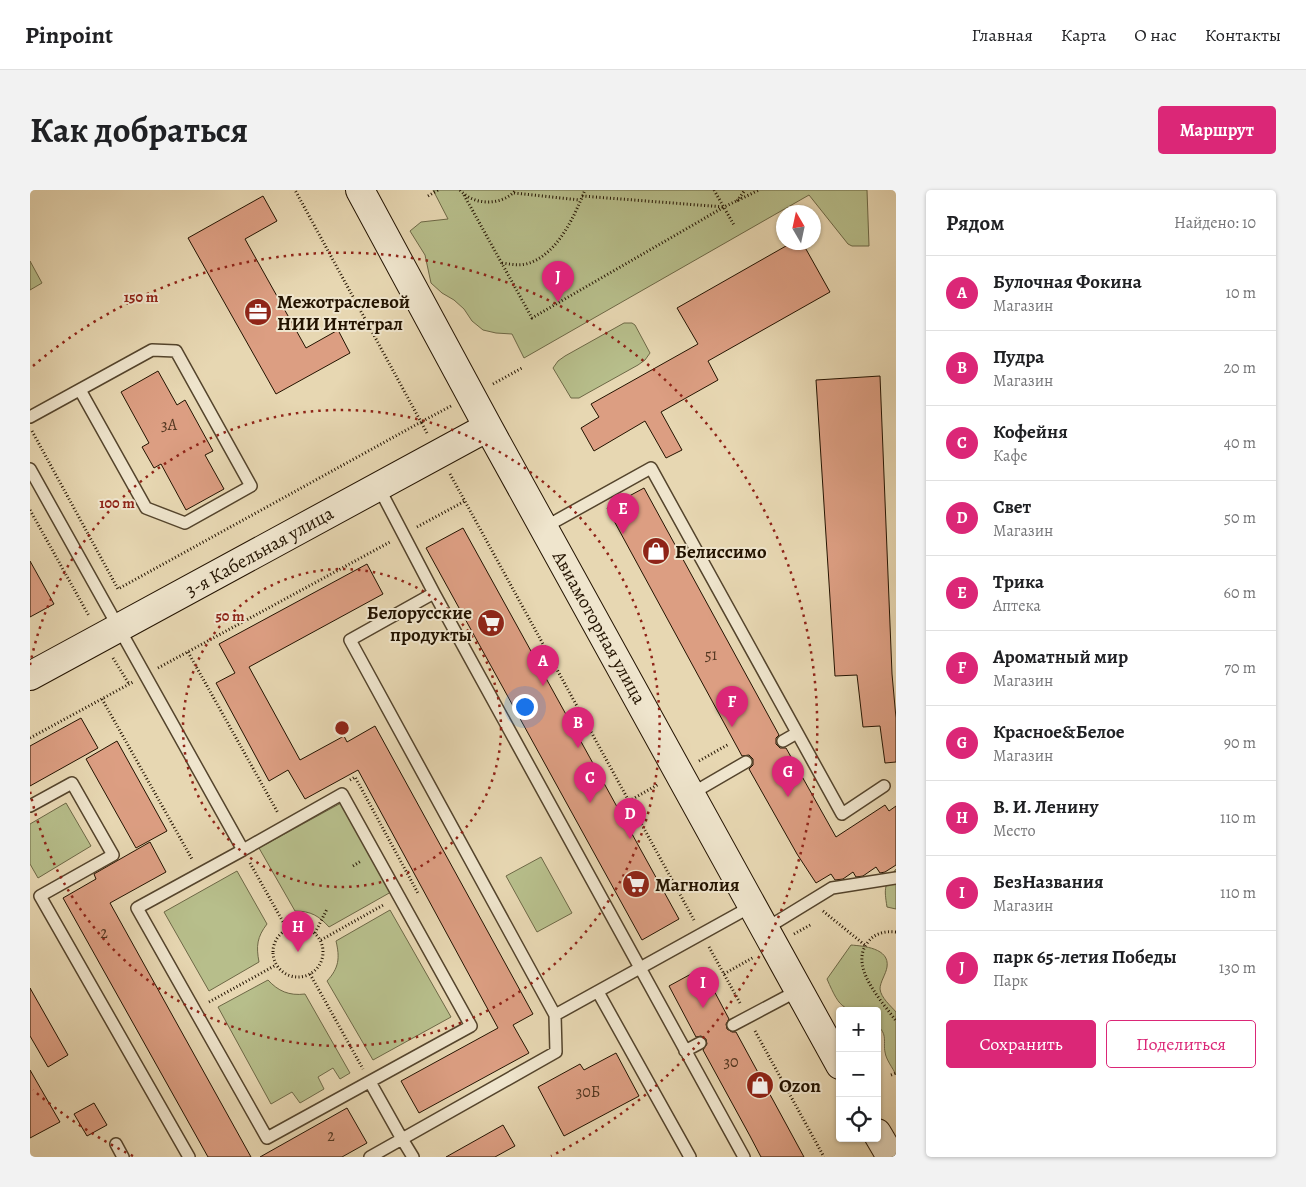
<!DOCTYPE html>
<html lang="ru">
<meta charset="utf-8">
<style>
:root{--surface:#fff;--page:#f2f2f2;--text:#202124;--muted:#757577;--line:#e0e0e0;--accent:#db2777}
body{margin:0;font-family:Alegreya,serif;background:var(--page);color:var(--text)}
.controls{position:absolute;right:15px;bottom:15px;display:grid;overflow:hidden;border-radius:5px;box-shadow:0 1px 4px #0004}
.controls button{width:45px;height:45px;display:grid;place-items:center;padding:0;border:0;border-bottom:1px solid var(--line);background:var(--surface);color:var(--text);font:25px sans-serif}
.compass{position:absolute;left:746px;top:15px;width:45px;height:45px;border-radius:50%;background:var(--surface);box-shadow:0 1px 4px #0004;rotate:351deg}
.you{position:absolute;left:494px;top:516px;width:18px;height:18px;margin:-12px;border:4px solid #fff;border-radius:50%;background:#1a73e8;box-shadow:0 0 0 8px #1a73e833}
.badge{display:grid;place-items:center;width:32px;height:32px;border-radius:50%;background:var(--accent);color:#fff;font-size:16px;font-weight:700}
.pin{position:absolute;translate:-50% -41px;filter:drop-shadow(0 1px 2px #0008)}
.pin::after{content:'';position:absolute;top:26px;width:18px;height:15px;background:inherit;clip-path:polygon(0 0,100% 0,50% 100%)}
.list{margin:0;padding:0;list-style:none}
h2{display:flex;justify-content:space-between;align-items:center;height:65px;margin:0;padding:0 20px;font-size:21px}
h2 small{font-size:16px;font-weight:400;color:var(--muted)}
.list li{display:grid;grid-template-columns:32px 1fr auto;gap:15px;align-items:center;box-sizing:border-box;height:75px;padding:0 20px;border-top:1px solid var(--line)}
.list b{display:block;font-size:19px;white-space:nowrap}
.list p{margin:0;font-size:16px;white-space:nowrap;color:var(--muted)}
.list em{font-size:16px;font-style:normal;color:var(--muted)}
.actions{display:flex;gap:10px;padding:15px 20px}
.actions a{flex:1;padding:11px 0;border:1px solid var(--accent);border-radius:5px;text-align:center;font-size:18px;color:var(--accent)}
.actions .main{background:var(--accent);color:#fff}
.icon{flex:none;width:28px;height:28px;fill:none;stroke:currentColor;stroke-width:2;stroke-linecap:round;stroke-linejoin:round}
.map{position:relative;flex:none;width:866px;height:967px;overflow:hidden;border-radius:5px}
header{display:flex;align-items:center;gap:30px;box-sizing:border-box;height:70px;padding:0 25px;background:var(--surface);border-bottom:1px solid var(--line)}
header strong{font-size:24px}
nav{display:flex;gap:28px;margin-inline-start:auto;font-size:18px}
.intro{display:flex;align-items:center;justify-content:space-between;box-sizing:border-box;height:120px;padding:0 30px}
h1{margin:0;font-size:35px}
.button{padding:12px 22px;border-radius:5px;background:var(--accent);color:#fff;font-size:18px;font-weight:700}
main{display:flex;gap:30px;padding:0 30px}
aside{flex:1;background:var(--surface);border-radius:5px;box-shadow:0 1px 4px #0004}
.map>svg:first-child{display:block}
.green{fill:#b7be8b;stroke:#6d6846}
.building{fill:#dc9e82;stroke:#231300}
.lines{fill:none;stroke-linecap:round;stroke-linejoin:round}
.lane-casing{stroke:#54442c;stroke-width:14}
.secondary-casing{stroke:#231300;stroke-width:30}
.path{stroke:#231300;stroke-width:3;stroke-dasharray:1 2.5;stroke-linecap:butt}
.lane{stroke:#efe5cd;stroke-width:11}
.secondary{stroke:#efe5cd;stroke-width:28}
.ring{fill:none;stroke:#8f2418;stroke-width:2.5;stroke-dasharray:2.5 5}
.labels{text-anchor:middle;stroke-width:4;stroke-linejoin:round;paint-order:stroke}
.number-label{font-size:16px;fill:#513620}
.poi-label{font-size:19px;font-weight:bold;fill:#231300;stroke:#efe5cd;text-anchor:start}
.street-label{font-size:19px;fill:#231300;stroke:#efe5cd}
.centre{fill:#8f2418;stroke:#efe5cd;stroke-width:2.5}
.ring-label{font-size:15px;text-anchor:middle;font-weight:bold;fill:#8f2418;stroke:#efe5cd;stroke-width:4;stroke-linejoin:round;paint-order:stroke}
</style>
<header>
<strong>Pinpoint</strong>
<nav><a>Главная</a><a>Карта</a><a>О нас</a><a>Контакты</a></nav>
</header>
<div class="intro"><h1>Как добраться</h1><a class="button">Маршрут</a></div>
<main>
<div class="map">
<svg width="866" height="967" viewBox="0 0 866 967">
<rect width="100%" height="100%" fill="#e7d7b2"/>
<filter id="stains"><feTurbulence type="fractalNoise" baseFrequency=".004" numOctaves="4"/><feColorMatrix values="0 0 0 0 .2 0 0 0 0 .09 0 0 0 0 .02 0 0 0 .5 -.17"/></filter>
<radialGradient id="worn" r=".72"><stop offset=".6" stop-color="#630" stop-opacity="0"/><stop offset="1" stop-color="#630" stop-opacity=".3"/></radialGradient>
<path class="green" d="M403,0H837L839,56H822L818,54L779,5L494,168L482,144L466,143L453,140L442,131L434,119L424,110L412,103L401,93L395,65L380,41L391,32L418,29Z
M0,71L12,93L0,100Z
M594,133H602L605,135L620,163L615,170L608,175L556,204L549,208H541L523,178L528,171L535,166Z
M36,613L61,656L8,688L0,674V634Z
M311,613L361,702L299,737C289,726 281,721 265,721L229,658Z
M511,667L542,723L507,742L476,686Z
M866,679V719L857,717C854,698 854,695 866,679Z
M207,681L237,734C227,747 226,756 229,772L179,801L134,722Z
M360,720L421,827L343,870L297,791C309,778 310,768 306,751Z
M821,755C833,756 860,758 857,777C856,784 850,792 850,799C851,808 861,816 866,822V885C863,878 856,870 855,862C853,853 858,843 847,836V821C813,821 811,821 797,789Z
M238,790C248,801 259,806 275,804L320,883L310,889L303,878L288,887L294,899L270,913L262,902L241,914L188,817Z"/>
<path class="building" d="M233,6L247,31L215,49L276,158L308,140L320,163L246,204L158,48Z
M763,52H772L800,102L678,171L688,190L631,222L652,260L636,268L615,231L564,261L551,238L569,227L561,214L668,154L647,118Z
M128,181L147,215L155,210L183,261L175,265L194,299L156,320L131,274L124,278L112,257L119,253L91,202Z
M850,186L862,484L866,528V572L855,573L850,536L833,537L827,485L805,486L786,190Z
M614,298L749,545L746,548V554L750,558H756L806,647L855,615L859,621L866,616V675L855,682L850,683L846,677L833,686L826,687L823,682L813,689L805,690L801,684L786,693L767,664L719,579L723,575V569L719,565L712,566L577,318Z
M433,338L649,729L612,750L396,358Z
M0,371L24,414L0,427Z
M337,374L353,404L219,477L270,570L314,546L317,552L345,536L503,824L483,835L499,863L389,923L371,891L468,838L328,580L275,609L258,580L239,591L186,493L205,483L189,454Z
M51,528L68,558L0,596V556Z
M87,551L137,641L106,658L56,569Z
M120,652L136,682L80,713L221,967H178L33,708L66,689L64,684Z
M672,778L699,829L696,834L697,839L702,842H706L774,967H731L720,946L673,860L677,854L676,849L671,846L666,847L639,796Z
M0,798L38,865L18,877L0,846Z
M586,863L609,906L534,946L508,897L550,874L554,880Z
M0,880L30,932L0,948Z
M64,913L77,935L57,946L44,924Z
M317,918L337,953L312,967H230Z
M473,935L485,956L465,967H416Z"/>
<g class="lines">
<g class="lane-casing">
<path id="lane" d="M0,227L122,160L146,161L221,296L155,333L116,318L50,200
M0,279L213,660L312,604L441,836L237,948L107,718L213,660
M348,296L404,403L714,967
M515,337L621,278L812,624L854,596
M404,403L320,450L525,825
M753,551L767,543
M661,604L716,572
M0,616L42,593L83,665L10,706L159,967
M735,739L802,698L866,688
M568,802L660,967
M703,835L769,800
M655,861L670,853
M340,892L372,949L526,862L525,825L722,716
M86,954L93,967
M340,967L372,949L383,967"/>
</g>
<g class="secondary-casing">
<path id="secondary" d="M330,0L458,237L810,875
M0,486L458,237
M847,943L861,967"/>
</g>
<path class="path" d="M430,0C444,16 472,16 486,0
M684,0L704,35
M484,3L550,10
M434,5L502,128L694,17L729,0
M398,6L408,0
M552,6L694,17
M707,11L715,0
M472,73C480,74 488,76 496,74C527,66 544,27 555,0
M463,194L492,178
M2,241L88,399L391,232L265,0
M397,243L391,232L421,216
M420,284L664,730
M0,320L59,426
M387,337L435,311
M158,462L248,623
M83,468L99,494
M128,478L360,352
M72,509L162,669
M0,548L103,492
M669,571L699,554
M320,590L325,587L389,705
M599,611L629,594
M220,673L257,739
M323,676L331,671
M793,721L836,756
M243 762a25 25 0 1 1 50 0a25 25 0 1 1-50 0Z
M866,742C855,741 845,743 838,752C818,776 852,811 866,831
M285,743L297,719
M764,744L782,734
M291,750L355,714
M679,757L710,813
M280,784L333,879
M694,784L724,767
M179,812L246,775
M725,841L794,967
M861,885L866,883"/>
<use href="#lane" class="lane"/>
<use href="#secondary" class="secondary"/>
</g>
<g class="ring">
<circle cx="312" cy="538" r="159"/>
<path d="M0 475A318 318 0 1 1 0 601"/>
<path d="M103 966A476 476 0 0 1 3 900M3 176A476 476 0 1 1 521 966"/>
</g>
<defs>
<g id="office-disc" transform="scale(1.4375)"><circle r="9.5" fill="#8f2418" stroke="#efe5cd"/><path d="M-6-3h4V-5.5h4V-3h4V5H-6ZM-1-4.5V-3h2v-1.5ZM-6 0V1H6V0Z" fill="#fff"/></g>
<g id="shop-disc" transform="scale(1.4375)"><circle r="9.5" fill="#8f2418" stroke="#efe5cd"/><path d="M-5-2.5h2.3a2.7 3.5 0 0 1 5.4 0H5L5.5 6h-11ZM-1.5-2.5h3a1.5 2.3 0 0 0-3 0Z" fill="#fff"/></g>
<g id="supermarket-disc" transform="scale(1.4375)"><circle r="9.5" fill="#8f2418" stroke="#efe5cd"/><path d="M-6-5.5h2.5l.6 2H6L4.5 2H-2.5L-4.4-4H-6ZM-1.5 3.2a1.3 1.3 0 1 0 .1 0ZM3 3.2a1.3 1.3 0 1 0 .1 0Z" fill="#fff"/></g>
</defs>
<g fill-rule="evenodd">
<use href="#office-disc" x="228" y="122"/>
<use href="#shop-disc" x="626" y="361"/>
<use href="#supermarket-disc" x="461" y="433"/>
<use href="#supermarket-disc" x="606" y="694"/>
<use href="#shop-disc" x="730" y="895"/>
</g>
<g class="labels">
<g class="number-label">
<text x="139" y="240">3А</text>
<text x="681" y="470">51</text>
<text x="74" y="748">2</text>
<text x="701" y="877">30</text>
<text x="558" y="907">30Б</text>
<text x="301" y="951">2</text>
</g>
<g class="poi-label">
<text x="247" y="118">Межотраслевой<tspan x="247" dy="22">НИИ Интеграл</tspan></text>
<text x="645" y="368">Белиссимо</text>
<text x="442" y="429" text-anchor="end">Белорусские<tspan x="442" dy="22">продукты</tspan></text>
<text x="625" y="701">Магнолия</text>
<text x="749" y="902">Ozon</text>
</g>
<g class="street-label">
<text transform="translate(229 361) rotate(-29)" y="7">3-я Кабельная улица</text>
<text transform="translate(570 437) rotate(61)" y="7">Авиамоторная улица</text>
</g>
</g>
<circle cx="312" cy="538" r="8" class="centre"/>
<g class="ring-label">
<text x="111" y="112">150 m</text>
<text x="87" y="318">100 m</text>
<text x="200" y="431">50 m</text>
</g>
<rect width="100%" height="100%" filter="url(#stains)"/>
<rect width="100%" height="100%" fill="url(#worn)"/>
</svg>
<div class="controls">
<button>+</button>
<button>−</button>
<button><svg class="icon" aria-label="locate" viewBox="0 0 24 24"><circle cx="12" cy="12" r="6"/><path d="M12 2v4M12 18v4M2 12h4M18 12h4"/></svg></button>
</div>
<svg class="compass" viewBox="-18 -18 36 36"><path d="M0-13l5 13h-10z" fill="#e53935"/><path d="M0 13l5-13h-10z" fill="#757577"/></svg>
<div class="you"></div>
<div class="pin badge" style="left:513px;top:496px">A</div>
<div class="pin badge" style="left:548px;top:558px">B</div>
<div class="pin badge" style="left:560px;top:613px">C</div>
<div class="pin badge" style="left:600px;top:649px">D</div>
<div class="pin badge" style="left:593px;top:344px">E</div>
<div class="pin badge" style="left:702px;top:537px">F</div>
<div class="pin badge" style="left:758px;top:607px">G</div>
<div class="pin badge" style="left:268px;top:762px">H</div>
<div class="pin badge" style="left:673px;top:818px">I</div>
<div class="pin badge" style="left:528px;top:112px">J</div>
</div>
<aside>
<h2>Рядом<small>Найдено: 10</small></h2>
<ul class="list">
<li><span class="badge">A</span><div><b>Булочная Фокина</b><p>Магазин</p></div><em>10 m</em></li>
<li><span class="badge">B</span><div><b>Пудра</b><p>Магазин</p></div><em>20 m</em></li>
<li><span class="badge">C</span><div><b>Кофейня</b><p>Кафе</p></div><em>40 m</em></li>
<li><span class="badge">D</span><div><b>Свет</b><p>Магазин</p></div><em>50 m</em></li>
<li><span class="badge">E</span><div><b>Трика</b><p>Аптека</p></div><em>60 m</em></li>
<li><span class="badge">F</span><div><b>Ароматный мир</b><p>Магазин</p></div><em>70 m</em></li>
<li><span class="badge">G</span><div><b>Красное&amp;Белое</b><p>Магазин</p></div><em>90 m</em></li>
<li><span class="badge">H</span><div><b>В. И. Ленину</b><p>Место</p></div><em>110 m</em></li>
<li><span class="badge">I</span><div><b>БезНазвания</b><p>Магазин</p></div><em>110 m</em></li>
<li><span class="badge">J</span><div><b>парк 65-летия Победы</b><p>Парк</p></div><em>130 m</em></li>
</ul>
<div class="actions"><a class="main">Сохранить</a><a>Поделиться</a></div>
</aside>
</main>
